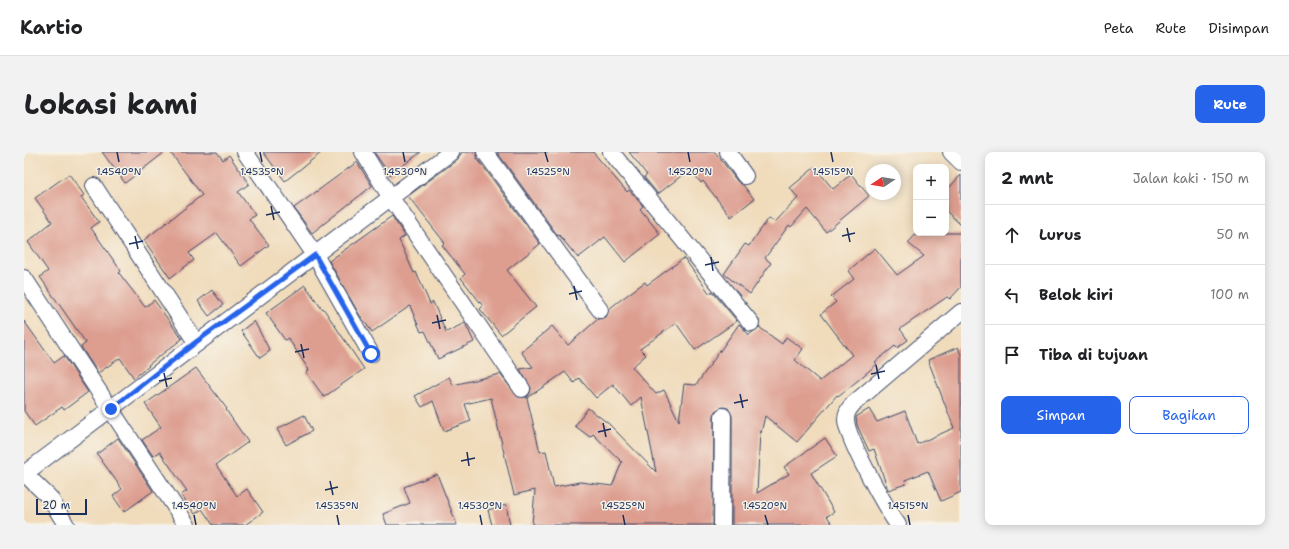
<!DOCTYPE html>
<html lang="id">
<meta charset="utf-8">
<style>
:root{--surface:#fff;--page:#f2f2f2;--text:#202124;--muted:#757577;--line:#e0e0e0;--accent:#2563eb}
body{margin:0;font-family:"Shantell Sans",sans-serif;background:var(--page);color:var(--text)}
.controls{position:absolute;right:12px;top:12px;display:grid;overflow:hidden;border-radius:8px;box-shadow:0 2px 10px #0003}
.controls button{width:36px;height:36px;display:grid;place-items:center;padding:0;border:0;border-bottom:1px solid var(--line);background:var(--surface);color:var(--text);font:20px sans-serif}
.compass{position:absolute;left:841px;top:12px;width:36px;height:36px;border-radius:50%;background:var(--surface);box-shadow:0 2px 10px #0003;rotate:258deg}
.scale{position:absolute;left:12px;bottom:10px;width:51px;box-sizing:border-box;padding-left:4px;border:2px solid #1b2f5e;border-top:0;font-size:11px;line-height:14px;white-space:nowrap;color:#1b2f5e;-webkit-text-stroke:3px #f7f3e8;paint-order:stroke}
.stop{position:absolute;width:12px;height:12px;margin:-9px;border:3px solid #2563eb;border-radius:50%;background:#fff}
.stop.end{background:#2563eb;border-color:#fff;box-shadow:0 1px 4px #0008}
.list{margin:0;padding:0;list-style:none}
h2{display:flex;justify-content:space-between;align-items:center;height:52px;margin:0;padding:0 16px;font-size:17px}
h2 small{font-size:13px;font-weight:400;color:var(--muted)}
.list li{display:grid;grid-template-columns:26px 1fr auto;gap:12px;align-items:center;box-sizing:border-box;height:60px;padding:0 16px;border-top:1px solid var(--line)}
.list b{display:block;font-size:15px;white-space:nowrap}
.list em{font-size:13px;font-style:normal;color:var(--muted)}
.actions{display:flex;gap:8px;padding:12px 16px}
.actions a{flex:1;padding:9px 0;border:1px solid var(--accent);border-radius:8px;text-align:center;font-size:14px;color:var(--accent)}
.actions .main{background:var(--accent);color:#fff}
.icon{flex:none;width:22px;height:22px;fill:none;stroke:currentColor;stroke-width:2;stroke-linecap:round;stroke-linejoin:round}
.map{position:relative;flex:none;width:937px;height:373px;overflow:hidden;border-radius:8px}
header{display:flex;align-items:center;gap:24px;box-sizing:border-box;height:56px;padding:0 20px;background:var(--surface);border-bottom:1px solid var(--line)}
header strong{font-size:19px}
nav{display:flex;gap:22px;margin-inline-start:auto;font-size:14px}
.intro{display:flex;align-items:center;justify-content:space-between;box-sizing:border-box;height:96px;padding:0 24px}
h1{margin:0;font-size:28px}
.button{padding:10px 18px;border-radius:8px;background:var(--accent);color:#fff;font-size:14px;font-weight:700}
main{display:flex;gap:24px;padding:0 24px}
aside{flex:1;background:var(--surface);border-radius:8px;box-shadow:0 2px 10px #0003}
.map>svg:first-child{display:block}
.building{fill:#dd9e90;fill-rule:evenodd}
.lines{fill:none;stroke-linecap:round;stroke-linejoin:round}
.street-casing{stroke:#3b496c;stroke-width:18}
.street{stroke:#fff;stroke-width:16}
.route{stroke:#2563eb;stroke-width:5}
.ticks{fill:none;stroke:#1b2f5e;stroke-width:1.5}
.ticks-label{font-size:10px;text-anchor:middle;fill:#1b2f5e;stroke:#f7f3e8;stroke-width:3;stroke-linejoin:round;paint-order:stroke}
</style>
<header>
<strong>Kartio</strong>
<nav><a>Peta</a><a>Rute</a><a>Disimpan</a></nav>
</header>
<div class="intro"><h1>Lokasi kami</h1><a class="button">Rute</a></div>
<main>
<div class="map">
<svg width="937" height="373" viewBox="0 0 937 373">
<rect width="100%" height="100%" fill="#f7f3e8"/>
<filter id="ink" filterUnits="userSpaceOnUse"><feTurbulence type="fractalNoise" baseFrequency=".025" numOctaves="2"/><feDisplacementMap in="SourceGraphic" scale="8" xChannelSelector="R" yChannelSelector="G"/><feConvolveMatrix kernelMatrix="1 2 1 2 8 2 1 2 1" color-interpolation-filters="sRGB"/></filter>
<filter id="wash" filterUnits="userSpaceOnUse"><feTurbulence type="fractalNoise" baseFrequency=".012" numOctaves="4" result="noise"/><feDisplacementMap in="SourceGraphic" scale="16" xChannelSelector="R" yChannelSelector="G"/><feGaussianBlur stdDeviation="0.9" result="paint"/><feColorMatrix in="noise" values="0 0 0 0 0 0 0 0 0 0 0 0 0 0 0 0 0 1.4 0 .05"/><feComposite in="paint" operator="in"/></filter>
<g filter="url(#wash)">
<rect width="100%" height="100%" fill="#f0dbbb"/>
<g id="blocks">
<path class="building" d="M78,0H141L101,31Z
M146,0H193L199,8L205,3L225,32L214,40L231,63L225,67L245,93L217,114L193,81L165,101L170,108L146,126L120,88L178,43Z
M239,0H298L261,29Z
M350,0H397L366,23Z
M438,0H452L453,6L516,92L483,118L512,155L477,183L456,157L459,154L437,126L441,122L418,93L421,91L384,44L433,8Z
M473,0H569L603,40L605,38L619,54L616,57L636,82L601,110L581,85L554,106L535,83L534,84Z
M605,0H691L713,29L719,33L730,47L707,65L679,29L677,31L666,17L634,42L620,25L623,23Z
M333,10L348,34L288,81L270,56Z
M791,15L809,37L827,22L845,44L802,80L783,57L767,75L765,73L741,106L747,111L726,142L700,122L721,92L725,94L745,66L751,70L774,46L766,36Z
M45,22L60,43L57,45L75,70L67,76L97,119L95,121L121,155L130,148L158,187L124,213L125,214L110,226L96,206L74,221L57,195L62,191L16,125L24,119L4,90L28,70L11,46Z
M937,23V73L922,59V39Z
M368,64L381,84L375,88L390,121L392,120L406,152L409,150L422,180L441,171L450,190L414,207L401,179L397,180L386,154L348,180L335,162L305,109Z
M893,81H937V135L926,147L923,145L876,177L884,188L873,196L871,194L851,210L853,212L832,230L814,244L813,243L773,290L741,264L737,281L736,279L733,341L765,322L760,315L801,286L813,304L787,321L810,360L803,364L809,373H708V264L704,256L699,255L691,259L690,264L689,373H508L511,338L490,343L467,246L441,252L447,269L420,279L409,249L398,255L391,244L425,225L429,233L476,222L494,245H503L506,241L507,236L496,217L509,215L497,200L528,174L544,193L574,167L582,165L585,157L595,149L621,130L623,133L660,106L686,142L688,139L713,169L671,198L652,171L616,197L622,203L608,215L632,242L640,238L655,269L660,232L672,233L715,172L725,183L735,175L758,192L762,185L779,197L771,208L796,229L828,203L797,162L812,150L807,145L830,127L824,119L851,96L873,123L900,104L884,91ZM541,220L550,231L555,226L572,246L589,232L607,254L617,245L632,320L585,272L564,256L551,274L566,285L569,282L598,310L588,334L556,330L530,335L522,299L516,300L503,246Z
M281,133L298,157L299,156L340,217L300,245L282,220L285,218L264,186L261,188L242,161Z
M188,138L199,153L185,164L174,149Z
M0,169L30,211L40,204L64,240L40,258L38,255L11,274L0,259Z
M230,169L246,199L236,206L217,179Z
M934,195L937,203V340L917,349L904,319L881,328L882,332L864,338L850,297L845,299L833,273L832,265L845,257L853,270L881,259L893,292L930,276L904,208Z
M172,216L203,257L202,258L224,290L192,313L213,344L223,337L239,360L221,373H189L178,357L171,362L157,343L163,339L136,300L129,304L118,288L137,275L121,252Z
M280,263L288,279L262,293L253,277Z
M94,286L129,339L100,360L89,344L98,337L73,302Z
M413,322L433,373H363L359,362L386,351L380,335Z
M482,353L486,373H468L464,358Z"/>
</g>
</g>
<g filter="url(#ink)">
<use href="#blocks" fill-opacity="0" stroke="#3b496c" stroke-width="1"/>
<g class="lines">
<g class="street-casing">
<path id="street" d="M221,0L291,103L347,202
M339,0L367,46L498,237
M461,0L576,158
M587,0L727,171
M704,0L721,24
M927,0L937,10
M70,34L172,190
M0,126L163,373
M0,321L26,346L42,373
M0,322L427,0
M698,373L699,264
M874,373C862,356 823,287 822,268C822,261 824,258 829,252L937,160"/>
</g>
<use href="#street" class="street"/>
</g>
</g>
<g class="lines" filter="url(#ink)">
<path class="route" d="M87,257L172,190L291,103L347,202"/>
</g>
<path class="ticks" d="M93,0L95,10M236,0L238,10M379,0L381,10M521,0L524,10M664,0L666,10M807,0L809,10M247,54L250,68M242,63L256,60M823,76L826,90M111,84L114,97M818,84L831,81M105,92L119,89M687,105L689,119M681,113L695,110M550,134L553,148M545,142L558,139M413,163L416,177M408,171L422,168M277,192L280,206M271,200L285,197M852,213L855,227M140,221L143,235M847,222L861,219M135,229L148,226M716,242L719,256M710,251L724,248M579,271L582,285M574,280L587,277M443,300L445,314M437,309L451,306M306,329L309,343M301,338L314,335M170,363L172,373M313,363L315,373M456,363L458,373M599,363L601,373M741,363L744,373M884,363L886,373"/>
<g class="ticks-label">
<text x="95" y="23">1.4540°N</text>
<text x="238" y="23">1.4535°N</text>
<text x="381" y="23">1.4530°N</text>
<text x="524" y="23">1.4525°N</text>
<text x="666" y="23">1.4520°N</text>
<text x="809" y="23">1.4515°N</text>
<text x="170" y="357">1.4540°N</text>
<text x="313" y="357">1.4535°N</text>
<text x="456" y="357">1.4530°N</text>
<text x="599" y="357">1.4525°N</text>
<text x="741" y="357">1.4520°N</text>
<text x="884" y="357">1.4515°N</text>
</g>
</svg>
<div class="controls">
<button>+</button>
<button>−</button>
</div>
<svg class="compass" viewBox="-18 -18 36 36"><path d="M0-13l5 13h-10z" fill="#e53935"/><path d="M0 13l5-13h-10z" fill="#757577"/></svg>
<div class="scale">20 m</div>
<div class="stop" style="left:347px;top:202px"></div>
<div class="stop end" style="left:87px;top:257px"></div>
</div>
<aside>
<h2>2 mnt<small>Jalan kaki · 150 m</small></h2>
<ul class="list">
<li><svg class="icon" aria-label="ahead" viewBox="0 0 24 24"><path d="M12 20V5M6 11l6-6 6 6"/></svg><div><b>Lurus</b></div><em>50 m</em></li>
<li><svg class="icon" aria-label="left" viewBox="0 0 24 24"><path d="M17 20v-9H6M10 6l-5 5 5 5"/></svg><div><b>Belok kiri</b></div><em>100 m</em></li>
<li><svg class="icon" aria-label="arrive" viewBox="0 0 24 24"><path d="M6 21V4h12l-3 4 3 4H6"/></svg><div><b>Tiba di tujuan</b></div></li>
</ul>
<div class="actions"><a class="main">Simpan</a><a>Bagikan</a></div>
</aside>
</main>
